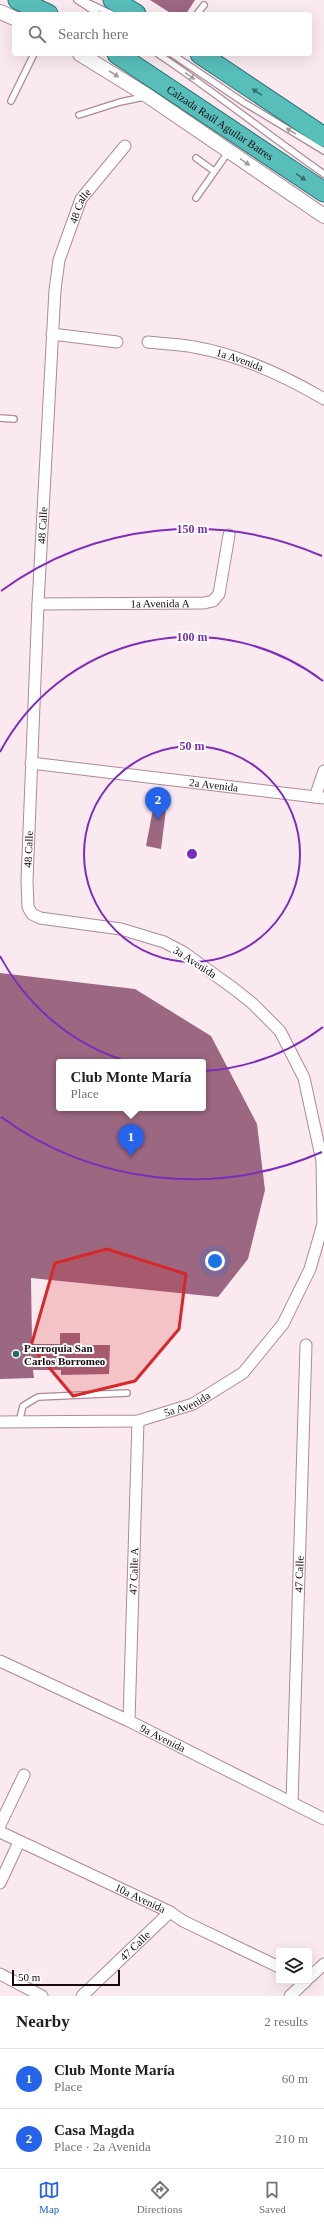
<!DOCTYPE html>
<meta charset="utf-8">
<style>
:root{--surface:#fff;--page:#f6f6f6;--text:#202124;--muted:#757577;--line:#e0e0e0;--accent:#2563eb}
body{margin:0;font-family:"Times New Roman",serif;background:var(--page);color:var(--text)}
.controls{position:absolute;right:12px;bottom:12px;display:grid;overflow:hidden;border-radius:4px;box-shadow:0 4px 16px #0002}
.controls button{width:36px;height:36px;display:grid;place-items:center;padding:0;border:0;border-bottom:1px solid var(--line);background:var(--surface);color:var(--text);font:20px sans-serif}
.scale{position:absolute;left:12px;bottom:10px;width:108px;box-sizing:border-box;padding-left:4px;border:2px solid #16090f;border-top:0;font-size:11px;line-height:14px;white-space:nowrap;color:#16090f;-webkit-text-stroke:3px #fff;paint-order:stroke}
.you{position:absolute;left:215px;top:1261px;width:14px;height:14px;margin:-10px;border:3px solid #fff;border-radius:50%;background:#1a73e8;box-shadow:0 0 0 6px #1a73e833}
.badge{display:grid;place-items:center;width:26px;height:26px;border-radius:50%;background:var(--accent);color:#fff;font-size:13px;font-weight:700}
.pin{position:absolute;translate:-50% -33px;filter:drop-shadow(0 1px 2px #0008)}
.pin::after{content:'';position:absolute;top:21px;width:14px;height:12px;background:inherit;clip-path:polygon(0 0,100% 0,50% 100%)}
.popup{position:absolute;left:56px;top:1059px;width:150px;height:52px;box-sizing:border-box;display:grid;place-content:center;border-radius:4px;background:var(--surface);filter:drop-shadow(0 1px 3px #0005);font-size:13px;white-space:nowrap;color:var(--muted)}
.popup b{font-size:15px;color:var(--text)}
.popup::after{content:'';position:absolute;left:50%;top:100%;margin-left:-8px;border:8px solid transparent;border-top-color:var(--surface)}
.list{margin:0;padding:0;list-style:none}
h2{display:flex;justify-content:space-between;align-items:center;height:52px;margin:0;padding:0 16px;font-size:17px}
h2 small{font-size:13px;font-weight:400;color:var(--muted)}
.list li{display:grid;grid-template-columns:26px 1fr auto;gap:12px;align-items:center;box-sizing:border-box;height:60px;padding:0 16px;border-top:1px solid var(--line)}
.list b{display:block;font-size:15px;white-space:nowrap}
.list p{margin:0;font-size:13px;white-space:nowrap;color:var(--muted)}
.list em{font-size:13px;font-style:normal;color:var(--muted)}
.icon{flex:none;width:22px;height:22px;fill:none;stroke:currentColor;stroke-width:2;stroke-linecap:round;stroke-linejoin:round}
.map{position:relative;flex:none;width:324px;height:1996px;overflow:hidden}
.search{position:absolute;background:var(--surface);box-shadow:0 4px 16px #0002;left:12px;right:12px;top:12px;height:44px;display:flex;align-items:center;gap:10px;box-sizing:border-box;padding:0 14px;border-radius:4px;color:var(--muted);font-size:15px}
.sheet{height:172px;background:var(--surface)}
nav{display:flex;justify-content:space-around;align-items:center;box-sizing:border-box;height:56px;border-top:1px solid var(--line);background:var(--surface);font-size:11px;color:var(--muted)}
nav a{display:grid;justify-items:center;gap:2px}
nav .on{color:var(--accent)}
.map>svg:first-child{display:block}
.building{fill:#9c6780;fill-rule:evenodd}
.lines{fill:none;stroke-linecap:round;stroke-linejoin:round}
.service-casing{stroke:#ad8999;stroke-width:8}
.minor-casing{stroke:#ad8999;stroke-width:13}
.tertiary-casing{stroke:#ad8999;stroke-width:16}
.trunk-casing{stroke:#267473;stroke-width:21}
.service{stroke:#fff;stroke-width:5.5}
.minor{stroke:#fff;stroke-width:11}
.tertiary{stroke:#fff;stroke-width:14}
.trunk{stroke:#58beba;stroke-width:19}
.oneway{fill:#a29d9f}
.oneway2{fill:#3a6d6d}
.marked{fill:#d62828;fill-opacity:0.2;stroke:#d62828;stroke-width:3;stroke-linejoin:round}
.ring{fill:none;stroke:#7b2cbf;stroke-width:2}
.poi-dot{fill:#226d6b;stroke:#fff;stroke-width:1.5}
.labels{text-anchor:middle;stroke-width:4;stroke-linejoin:round;paint-order:stroke}
.street-label{font-size:11px;fill:#16090f;stroke:#fff}
.poi-label{font-size:11px;font-weight:bold;fill:#16090f;stroke:#fff;text-anchor:start}
.centre{fill:#7b2cbf;stroke:#fff;stroke-width:2}
.ring-label{font-size:12px;text-anchor:middle;font-weight:bold;fill:#7b2cbf;stroke:#fff;stroke-width:4;stroke-linejoin:round;paint-order:stroke}
</style>
<div class="map">
<svg width="324" height="1996" viewBox="0 0 324 1996">
<rect width="100%" height="100%" fill="#faeaf0"/>
<path class="building" d="M150,0H195L186,14H172Z
M156,793L168,794L161,849L146,846Z
M0,973L135,989L211,1036L257,1124L265,1190L248,1259L218,1297L31,1278L32,1344H60V1333H80V1345H110L109,1374L61,1375V1370H33L34,1378L0,1379ZM59,1062H203V1108H59Z"/>
<g class="lines">
<g class="service-casing">
<path id="service" d="M77,0L98,14
M82,0L112,14
M197,14L204,5
M158,54C215,92 268,135 324,174
M172,54L243,102L324,151
M11,101L34,54
M79,115L120,102L144,97
M196,158L214,171
M196,198L229,151
M0,418L14,419
M19,1422L23,1406L38,1397L127,1393"/>
</g>
<g class="minor-casing">
<g id="minor">
<path d="M52,334L117,342"/>
<path id="s1" d="M148,342C164,344 179,344 194,347C240,355 285,376 324,399"/>
<path id="s2" d="M38,604L204,603L213,601L219,594L229,535"/>
<path id="s3" d="M31,763L324,798"/>
<path d="M315,797L324,771"/>
<path id="s4" d="M0,1422L138,1421L193,1404L243,1373L283,1324L310,1269L323,1224L322,1161L304,1078L280,1031L252,1003L233,988L183,952L164,942L121,929L40,918L32,914L28,907L27,881L38,604L55,290L59,260L81,199L125,146"/>
<path id="s5" d="M0,1661L129,1721L324,1819"/>
<path id="s6" d="M129,1721L138,1421"/>
<path id="s7" d="M292,1803L306,1345"/>
<path d="M0,1825L24,1775"/>
<path id="s8" d="M0,1832L170,1912L183,1921L279,1967"/>
<path d="M0,1883L19,1842"/>
<path d="M0,1974L42,1996"/>
<path d="M309,1978L324,1964"/>
<path id="s9" d="M82,1996L170,1912"/>
<path d="M290,1996L306,1981"/>
</g>
</g>
<g class="tertiary-casing">
<path id="tertiary" d="M0,12L14,18
M80,54L148,96L324,216"/>
</g>
<g class="trunk-casing">
<g id="trunk">
<path d="M18,0L48,14"/>
<path d="M113,0L136,14"/>
<path id="s10" d="M117,54L324,192"/>
<path d="M200,54L324,137"/>
</g>
</g>
<use href="#service" class="service"/>
<use href="#minor" class="minor"/>
<use href="#tertiary" class="tertiary"/>
<use href="#trunk" class="trunk"/>
</g>
<defs><path id="oneway-solid" d="M-6-.8H1V-3.2L6.5 0L1 3.2V.8H-6Z"/></defs>
<g class="oneway">
<use href="#oneway-solid" transform="translate(114 74) rotate(32)"/>
<use href="#oneway-solid" transform="translate(190 76) rotate(34)"/>
<use href="#oneway-solid" transform="translate(291 131) rotate(-148)"/>
<use href="#oneway-solid" transform="translate(245 162) rotate(34)"/>
</g>
<g class="oneway2">
<use href="#oneway-solid" transform="translate(257 92) rotate(-146)"/>
<use href="#oneway-solid" transform="translate(301 177) rotate(34)"/>
</g>
<path class="marked" d="M107,1249L186,1274L179,1329L135,1381L73,1396L31,1346L55,1263Z"/>
<g class="ring">
<circle cx="192" cy="854" r="108"/>
<path d="M323 1027A217 217 0 0 1 0 956M0 752A217 217 0 0 1 323 681"/>
<path d="M322 1152A325 325 0 0 1 1 1117M1 591A325 325 0 0 1 322 556"/>
</g>
<circle class="poi-dot" cx="16" cy="1354" r="4"/>
<g class="labels">
<g class="street-label">
<text dy="4" stroke="none"><textPath href="#s10" startOffset="124">Calzada Raúl Aguilar Batres</textPath></text>
<text dy="4" stroke="none"><textPath href="#s4" startOffset="1623">48 Calle</textPath></text>
<text dy="4" stroke="none"><textPath href="#s1" startOffset="94">1a Avenida</textPath></text>
<text dy="4" stroke="none"><textPath href="#s4" startOffset="1299">48 Calle</textPath></text>
<text dy="4" stroke="none"><textPath href="#s2" startOffset="122">1a Avenida A</textPath></text>
<text dy="4" stroke="none"><textPath href="#s3" startOffset="184">2a Avenida</textPath></text>
<text dy="4" stroke="none"><textPath href="#s4" startOffset="975">48 Calle</textPath></text>
<text transform="translate(195 962) rotate(33)" y="4">3a Avenida</text>
<text dy="4" stroke="none"><textPath href="#s4" startOffset="190">5a Avenida</textPath></text>
<text dy="4" stroke="none"><textPath href="#s6" startOffset="150">47 Calle A</textPath></text>
<text dy="4" stroke="none"><textPath href="#s7" startOffset="229">47 Calle</textPath></text>
<text dy="4" stroke="none"><textPath href="#s5" startOffset="180">9a Avenida</textPath></text>
<text dy="4" stroke="none"><textPath href="#s8" startOffset="155">10a Avenida</textPath></text>
<text dy="4" stroke="none"><textPath href="#s9" startOffset="73">47 Calle</textPath></text>
</g>
<g class="poi-label">
<text x="24" y="1352">Parroquia San<tspan x="24" dy="13">Carlos Borromeo</tspan></text>
</g>
</g>
<circle cx="192" cy="854" r="6" class="centre"/>
<g class="ring-label">
<text x="192" y="533">150 m</text>
<text x="192" y="641">100 m</text>
<text x="192" y="750">50 m</text>
</g>
</svg>
<div class="controls">
<button><svg class="icon" aria-label="layers" viewBox="0 0 24 24"><path d="M12 4l9 5-9 5-9-5zM3 14l9 5 9-5"/></svg></button>
</div>
<div class="scale">50 m</div>
<div class="you"></div>
<div class="pin badge" style="left:131px;top:1157px">1</div>
<div class="popup"><b>Club Monte María</b>Place</div>
<div class="pin badge" style="left:158px;top:820px">2</div>
<div class="search"><svg class="icon" aria-label="search" viewBox="0 0 24 24"><circle cx="10" cy="10" r="6"/><path d="M15 15l6 6"/></svg>Search here</div>
</div>
<section class="sheet">
<h2>Nearby<small>2 results</small></h2>
<ul class="list">
<li><span class="badge">1</span><div><b>Club Monte María</b><p>Place</p></div><em>60 m</em></li>
<li><span class="badge">2</span><div><b>Casa Magda</b><p>Place · 2a Avenida</p></div><em>210 m</em></li>
</ul>
</section>
<nav>
<a class="on"><svg class="icon" aria-label="map" viewBox="0 0 24 24"><path d="M3 6l6-2 6 2 6-2v14l-6 2-6-2-6 2zM9 4v14M15 6v14"/></svg>Map</a>
<a><svg class="icon" aria-label="directions" viewBox="0 0 24 24"><path d="M12 3l9 9-9 9-9-9zM9 14v-3h6M13 9l2 2-2 2"/></svg>Directions</a>
<a><svg class="icon" aria-label="saved" viewBox="0 0 24 24"><path d="M7 4h10v16l-5-4-5 4z"/></svg>Saved</a>
</nav>
